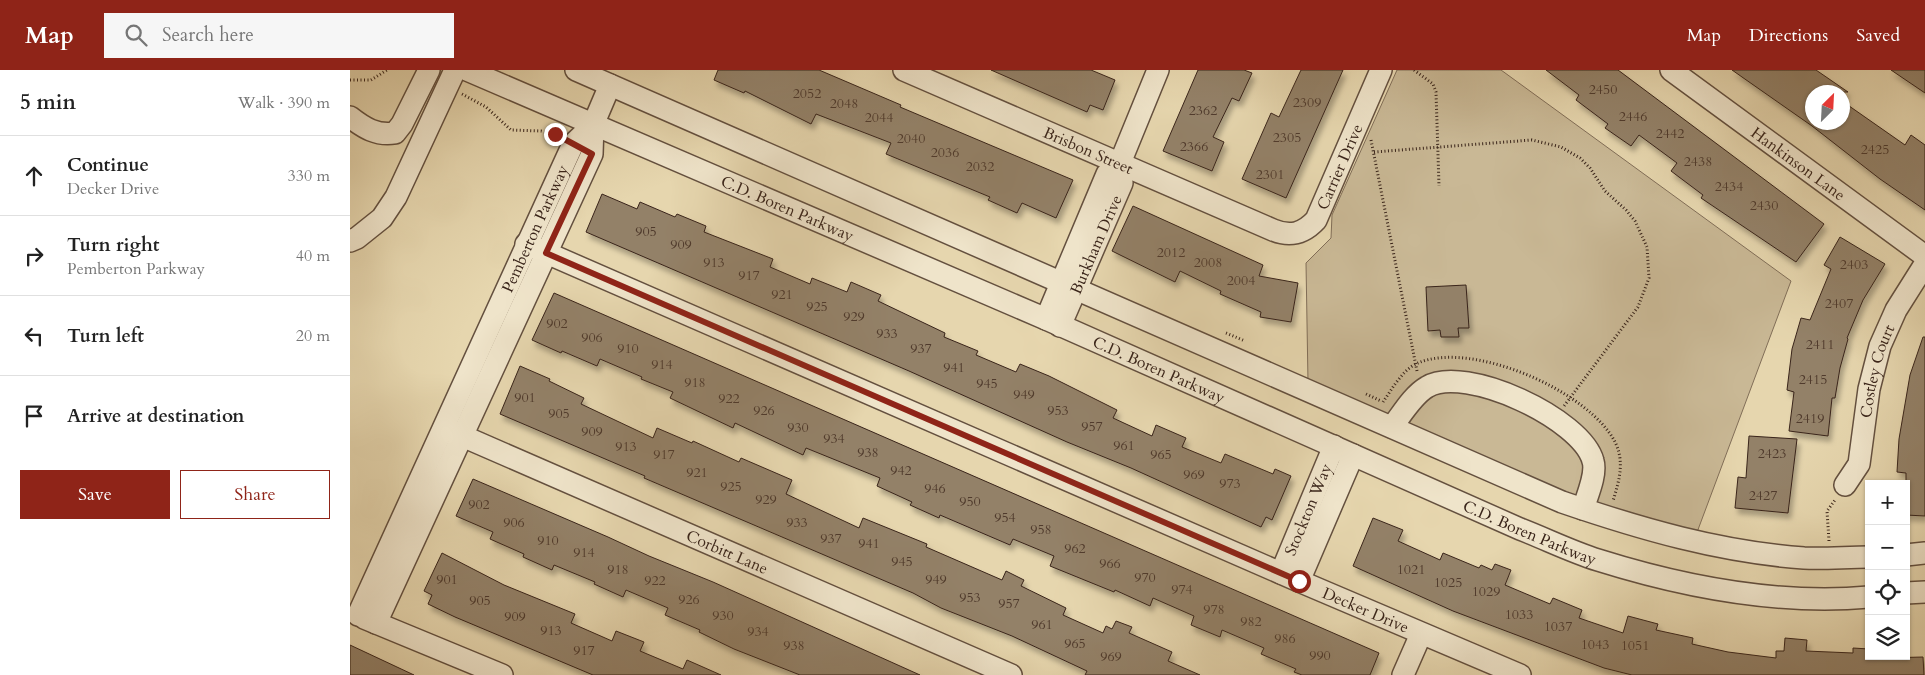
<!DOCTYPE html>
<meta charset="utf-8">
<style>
:root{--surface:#fff;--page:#f6f6f6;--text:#222;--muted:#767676;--line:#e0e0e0;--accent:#8f2418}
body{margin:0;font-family:Cardo,serif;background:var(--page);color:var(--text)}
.controls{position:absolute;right:15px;bottom:15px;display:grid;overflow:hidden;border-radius:0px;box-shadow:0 1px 4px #0004}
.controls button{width:45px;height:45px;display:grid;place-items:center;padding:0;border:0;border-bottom:1px solid var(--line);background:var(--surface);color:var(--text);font:25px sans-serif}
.compass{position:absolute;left:1455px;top:15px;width:45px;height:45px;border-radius:50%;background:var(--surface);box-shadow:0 1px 4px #0004;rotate:24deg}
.stop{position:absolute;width:15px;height:15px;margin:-11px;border:4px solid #8f2418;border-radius:50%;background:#fff}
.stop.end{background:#8f2418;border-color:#fff;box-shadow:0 1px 5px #0008}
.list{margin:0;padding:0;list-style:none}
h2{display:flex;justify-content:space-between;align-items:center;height:65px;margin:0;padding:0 20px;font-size:21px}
h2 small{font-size:16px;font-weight:400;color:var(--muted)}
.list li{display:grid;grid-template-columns:32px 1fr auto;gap:15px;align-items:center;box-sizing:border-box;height:80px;padding:0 20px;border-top:1px solid var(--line)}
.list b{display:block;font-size:19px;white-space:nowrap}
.list p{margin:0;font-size:16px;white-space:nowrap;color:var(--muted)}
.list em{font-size:16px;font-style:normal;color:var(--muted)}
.actions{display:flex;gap:10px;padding:15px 20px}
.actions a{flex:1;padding:11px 0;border:1px solid var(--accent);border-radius:0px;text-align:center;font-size:18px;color:var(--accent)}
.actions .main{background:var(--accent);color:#fff}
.icon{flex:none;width:28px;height:28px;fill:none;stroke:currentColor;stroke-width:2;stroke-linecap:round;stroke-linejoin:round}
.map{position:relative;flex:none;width:1575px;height:605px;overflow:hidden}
header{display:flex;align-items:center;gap:30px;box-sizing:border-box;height:70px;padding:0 25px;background:var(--accent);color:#fff}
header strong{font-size:24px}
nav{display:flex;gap:28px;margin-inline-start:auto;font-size:18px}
.search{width:350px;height:45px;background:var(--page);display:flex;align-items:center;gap:12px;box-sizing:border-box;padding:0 18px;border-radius:0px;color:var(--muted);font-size:19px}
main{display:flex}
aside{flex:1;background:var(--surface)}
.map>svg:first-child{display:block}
.green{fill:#c9b895;stroke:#816e58}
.building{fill:#938167;stroke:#39241a;filter:url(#shadow)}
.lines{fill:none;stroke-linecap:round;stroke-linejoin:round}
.minor-casing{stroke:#64503f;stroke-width:24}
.path{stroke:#39241a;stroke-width:3;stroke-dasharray:1 2.5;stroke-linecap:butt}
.minor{stroke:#efe4ca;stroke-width:21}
.route{stroke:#8f2418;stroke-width:6}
.labels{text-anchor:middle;stroke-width:5;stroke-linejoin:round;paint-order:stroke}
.number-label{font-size:14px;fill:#503b2d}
.street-label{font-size:16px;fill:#39241a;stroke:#efe4ca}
</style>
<header>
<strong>Map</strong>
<div class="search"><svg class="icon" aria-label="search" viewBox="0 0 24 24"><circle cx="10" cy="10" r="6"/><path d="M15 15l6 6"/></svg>Search here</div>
<nav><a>Map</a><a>Directions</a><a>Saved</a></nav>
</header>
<main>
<aside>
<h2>5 min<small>Walk · 390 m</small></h2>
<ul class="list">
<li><svg class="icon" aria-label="ahead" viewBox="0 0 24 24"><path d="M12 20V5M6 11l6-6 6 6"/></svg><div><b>Continue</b><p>Decker Drive</p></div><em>330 m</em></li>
<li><svg class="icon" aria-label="right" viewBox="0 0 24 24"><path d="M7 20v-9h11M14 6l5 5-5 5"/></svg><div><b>Turn right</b><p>Pemberton Parkway</p></div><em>40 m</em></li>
<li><svg class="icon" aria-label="left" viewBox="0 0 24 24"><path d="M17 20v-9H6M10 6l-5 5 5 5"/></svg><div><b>Turn left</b></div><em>20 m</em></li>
<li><svg class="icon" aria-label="arrive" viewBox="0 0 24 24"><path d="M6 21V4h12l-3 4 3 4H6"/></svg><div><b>Arrive at destination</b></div></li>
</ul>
<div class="actions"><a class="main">Save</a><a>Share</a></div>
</aside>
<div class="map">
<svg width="1575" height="605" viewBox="0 0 1575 605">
<defs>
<filter id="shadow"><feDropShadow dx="3" dy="5.5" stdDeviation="2.5" flood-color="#0004"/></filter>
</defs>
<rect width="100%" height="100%" fill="#e6d6ae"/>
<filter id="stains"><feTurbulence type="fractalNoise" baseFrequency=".004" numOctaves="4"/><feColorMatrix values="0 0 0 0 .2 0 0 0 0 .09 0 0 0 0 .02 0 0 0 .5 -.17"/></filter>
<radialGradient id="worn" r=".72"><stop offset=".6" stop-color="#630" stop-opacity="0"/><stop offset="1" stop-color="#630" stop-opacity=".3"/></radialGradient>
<path class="green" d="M1047,0H1151L1441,211L1346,465L1267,443L1189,412L958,312L956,193L981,168L982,145Z"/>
<path class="building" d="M368,0H469L551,35L550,37L723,110L706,148L672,133L667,143L638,130L640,127L536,84L541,73L466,44L461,54L395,21L394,23L364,10Z
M641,0H741L765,10L753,40L740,35L737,42Z
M848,0H894L902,3L889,31L882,28L863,67L874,72L862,101L813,81Z
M951,0H993L936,128L892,109L921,43L929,47Z
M1196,0H1268L1474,154L1446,192L1351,128L1353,125L1321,101L1327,93L1289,65L1281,76L1255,58L1258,54L1226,30L1229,25Z
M1382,0H1466L1498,22H1462V52H1492V31L1555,75L1561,65L1575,75V140L1530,109L1462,56Z
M1541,0H1575V23Z
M252,124L287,139L290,132L325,147L327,144L356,156L354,162L423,189L420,197L460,214L462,208L497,222L501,212L531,225L528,231L595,263L594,267L628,281L626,285L666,302L670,294L699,306L767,340L763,348L802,366L806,355L836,368L832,377L871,393L875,384L923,404L925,399L941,406L922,450L916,447L911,457L781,398L717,372L559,301L236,162Z
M783,136L913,195L909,206L948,213L941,252L910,247L911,242L870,224L871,221L830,201L825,212L762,181Z
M1490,167L1535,194L1513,230L1497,268L1498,269L1490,298L1485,328H1482L1478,366L1439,361L1444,322L1437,320L1442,279L1451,248L1460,250L1481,199L1474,195Z
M1116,215L1119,258H1108L1109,267H1091L1090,260L1078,261L1076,217Z
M204,223L1029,583L1020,605H952L944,602L946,599L911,584L914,578L872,560L870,567L841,555L844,546L803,528L800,536L765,520L764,522L700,496L704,486L663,469L660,475L590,445L589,448L560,435L562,432L527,416L530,408L456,378L453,385L385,353L383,358L320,328L323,322L291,309L292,307L250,289L247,296L212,281L211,283L182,270Z
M1573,267H1575V446L1556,445V403L1547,402L1549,369L1560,305Z
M170,296L200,309L199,311L234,328L231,334L303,368L307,358L342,373L343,371L389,392L391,388L442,410L436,424L509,458L513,448L577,474L576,477L652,510L656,501L674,510L671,516L716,538L713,545L753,563L756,556L762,559L766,551L782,557L779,563L822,582L818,591L850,605H735L737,601L662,566L591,538L563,523L294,408L295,406L150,344Z
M1399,366L1447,369L1438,443L1385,438L1388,407L1396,408Z
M123,409L258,467L299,486L363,512L570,605H450L384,579L349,562L350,560L315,545L318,538L276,520L273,527L244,514L245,512L204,495L202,500L173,487L174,484L140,469L143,462L106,446Z
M1023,448L1053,460L1048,471L1090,490L1093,483L1129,498L1131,495L1142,500L1145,494L1161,500L1155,515L1200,534L1203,528L1232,540L1229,548L1273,563L1278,546L1308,554L1306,560L1343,568L1342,574L1378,582L1426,588V581H1434L1435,568L1457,570L1456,581L1503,583V578L1519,579V586H1534V588L1573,587L1574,605H1282L1254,598L1103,541L1003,496Z
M92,483L154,515L225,544L221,553L262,571L266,561L294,572L290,581L333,599L337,590L371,605H243L105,547L78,534L82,525L74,521Z
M0,575L64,605H0Z"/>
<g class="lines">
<g class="minor-casing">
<g id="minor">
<path id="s1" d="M117,0L696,249L1170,459C1196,469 1222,482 1248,490C1334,517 1429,535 1519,527"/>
<path d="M226,0L1212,432C1291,459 1370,482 1454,488C1475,489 1497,487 1519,487"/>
<path id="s2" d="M554,0L923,160C940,167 953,164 966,150L1031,0"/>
<path id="s3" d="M1321,0L1575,186"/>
<path d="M0,47C14,58 27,66 45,63L52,54L79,0"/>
<path d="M0,171L7,168L32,148L46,127L105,0"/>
<path id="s4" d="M176,174L949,511L1170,605"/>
<path d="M696,249L757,104L770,93L808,0"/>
<path id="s5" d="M710,256L772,113L770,93"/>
<path d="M1042,357C1052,344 1063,325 1077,317C1115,294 1232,349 1243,391C1247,404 1237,426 1233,439"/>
<path id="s6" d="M94,358L661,605"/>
<path id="s7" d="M1495,415L1509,394L1519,319L1530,276L1546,240L1575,194"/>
<path d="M1556,485L1575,483"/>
<path id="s8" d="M931,503L984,376"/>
<path d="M949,511L1003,385"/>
<path d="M1556,523L1575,522"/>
<path id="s9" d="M8,545L223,74L243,55"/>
<path d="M14,548L152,605"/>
<path d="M26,553L242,84L243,55L260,15"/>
<path d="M1053,605L1071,564"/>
</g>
</g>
<path class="path" d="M1064,0L1083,14L1086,22L1089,116
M0,10H21L37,0
M112,24L136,37L161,60L191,61L208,66
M1021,70L1067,301
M1024,82L1182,70L1211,77L1230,88L1240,98L1255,121L1276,140L1285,151L1297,177L1299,208L1288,237L1214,336
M876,263L895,271
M1016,324L1031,331
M1033,332C1042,319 1053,299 1068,293C1122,270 1239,321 1265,372C1275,392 1269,411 1263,431
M1479,471L1477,441L1485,430"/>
<use href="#minor" class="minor"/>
</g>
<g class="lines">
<path class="route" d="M205,64L242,84L196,183L949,511"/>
</g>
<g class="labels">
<g class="number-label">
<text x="1253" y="24">2450</text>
<text x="457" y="28">2052</text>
<text x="957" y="37">2309</text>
<text x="494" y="38">2048</text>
<text x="853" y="45">2362</text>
<text x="1283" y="51">2446</text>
<text x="529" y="52">2044</text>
<text x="1320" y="68">2442</text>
<text x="937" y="72">2305</text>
<text x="561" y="73">2040</text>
<text x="844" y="81">2366</text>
<text x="1525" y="84">2425</text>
<text x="595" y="87">2036</text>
<text x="1348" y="96">2438</text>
<text x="630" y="101">2032</text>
<text x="920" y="109">2301</text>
<text x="1379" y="121">2434</text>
<text x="1414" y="140">2430</text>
<text x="296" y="166">905</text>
<text x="331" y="179">909</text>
<text x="821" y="187">2012</text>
<text x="364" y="197">913</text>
<text x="858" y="197">2008</text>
<text x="1504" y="199">2403</text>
<text x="399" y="210">917</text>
<text x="891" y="215">2004</text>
<text x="432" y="229">921</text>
<text x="1489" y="238">2407</text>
<text x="467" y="241">925</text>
<text x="504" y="251">929</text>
<text x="207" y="258">902</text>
<text x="537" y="268">933</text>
<text x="242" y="272">906</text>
<text x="1470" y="279">2411</text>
<text x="278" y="283">910</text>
<text x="571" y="283">937</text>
<text x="312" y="299">914</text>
<text x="604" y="302">941</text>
<text x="1463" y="314">2415</text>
<text x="345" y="317">918</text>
<text x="637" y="318">945</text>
<text x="674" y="329">949</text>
<text x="175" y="332">901</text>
<text x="379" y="333">922</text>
<text x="414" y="345">926</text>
<text x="708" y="345">953</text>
<text x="209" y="348">905</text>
<text x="1460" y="353">2419</text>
<text x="742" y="361">957</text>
<text x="448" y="362">930</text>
<text x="242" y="366">909</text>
<text x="484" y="373">934</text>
<text x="774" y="380">961</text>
<text x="276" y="381">913</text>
<text x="518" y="387">938</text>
<text x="1422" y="388">2423</text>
<text x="314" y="389">917</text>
<text x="811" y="389">965</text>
<text x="551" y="405">942</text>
<text x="347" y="407">921</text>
<text x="844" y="409">969</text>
<text x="880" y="418">973</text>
<text x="381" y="421">925</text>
<text x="585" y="423">946</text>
<text x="1413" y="430">2427</text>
<text x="416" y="434">929</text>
<text x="620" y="436">950</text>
<text x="129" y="439">902</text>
<text x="655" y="452">954</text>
<text x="164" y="457">906</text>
<text x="447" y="457">933</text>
<text x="691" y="464">958</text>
<text x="481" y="473">937</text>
<text x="198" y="475">910</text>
<text x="519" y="478">941</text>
<text x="725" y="483">962</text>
<text x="234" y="487">914</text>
<text x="552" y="496">945</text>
<text x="760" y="498">966</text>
<text x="268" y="504">918</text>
<text x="1061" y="504">1021</text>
<text x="795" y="512">970</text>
<text x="97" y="514">901</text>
<text x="586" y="514">949</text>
<text x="305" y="515">922</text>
<text x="1098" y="517">1025</text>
<text x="832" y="524">974</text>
<text x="1136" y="526">1029</text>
<text x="620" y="532">953</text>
<text x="339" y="534">926</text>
<text x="130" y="535">905</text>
<text x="659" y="538">957</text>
<text x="864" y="544">978</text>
<text x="1169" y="549">1033</text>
<text x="373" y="550">930</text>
<text x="165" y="551">909</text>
<text x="901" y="556">982</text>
<text x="692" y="559">961</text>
<text x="1208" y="561">1037</text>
<text x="201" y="565">913</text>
<text x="408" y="566">934</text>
<text x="935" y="573">986</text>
<text x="725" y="578">965</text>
<text x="1245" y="579">1043</text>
<text x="444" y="580">938</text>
<text x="1285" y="580">1051</text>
<text x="234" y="585">917</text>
<text x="970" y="590">990</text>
<text x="761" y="591">969</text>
</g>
<g class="street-label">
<text dy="6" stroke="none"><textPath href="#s2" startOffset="201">Brisbon Street</textPath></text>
<text dy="6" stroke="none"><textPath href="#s3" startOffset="158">Hankinson Lane</textPath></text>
<text dy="6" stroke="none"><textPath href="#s2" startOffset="508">Carrier Drive</textPath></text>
<text dy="6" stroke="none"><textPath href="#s1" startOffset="349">C.D. Boren Parkway</textPath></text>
<text dy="6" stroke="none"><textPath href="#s9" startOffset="425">Pemberton Parkway</textPath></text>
<text dy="6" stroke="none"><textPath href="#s5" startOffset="89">Burkham Drive</textPath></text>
<text dy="6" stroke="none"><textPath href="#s1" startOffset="754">C.D. Boren Parkway</textPath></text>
<text dy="6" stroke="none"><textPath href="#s7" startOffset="120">Costley Court</textPath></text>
<text dy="6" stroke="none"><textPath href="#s8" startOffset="69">Stockton Way</textPath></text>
<text dy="6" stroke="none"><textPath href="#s1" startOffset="1159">C.D. Boren Parkway</textPath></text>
<text dy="6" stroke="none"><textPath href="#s6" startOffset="309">Corbitt Lane</textPath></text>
<text dy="6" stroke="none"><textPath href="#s4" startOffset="916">Decker Drive</textPath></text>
</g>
</g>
<rect width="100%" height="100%" filter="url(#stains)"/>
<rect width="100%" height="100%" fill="url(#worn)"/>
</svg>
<div class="controls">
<button>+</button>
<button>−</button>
<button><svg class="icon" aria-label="locate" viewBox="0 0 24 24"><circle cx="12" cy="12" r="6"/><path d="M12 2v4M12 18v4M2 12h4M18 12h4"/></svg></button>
<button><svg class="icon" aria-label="layers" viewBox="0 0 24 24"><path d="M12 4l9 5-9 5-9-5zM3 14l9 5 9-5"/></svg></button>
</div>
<svg class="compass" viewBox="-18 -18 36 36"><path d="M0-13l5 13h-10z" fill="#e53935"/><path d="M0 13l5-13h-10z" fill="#767676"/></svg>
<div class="stop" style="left:949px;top:511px"></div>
<div class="stop end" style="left:205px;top:64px"></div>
</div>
</main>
